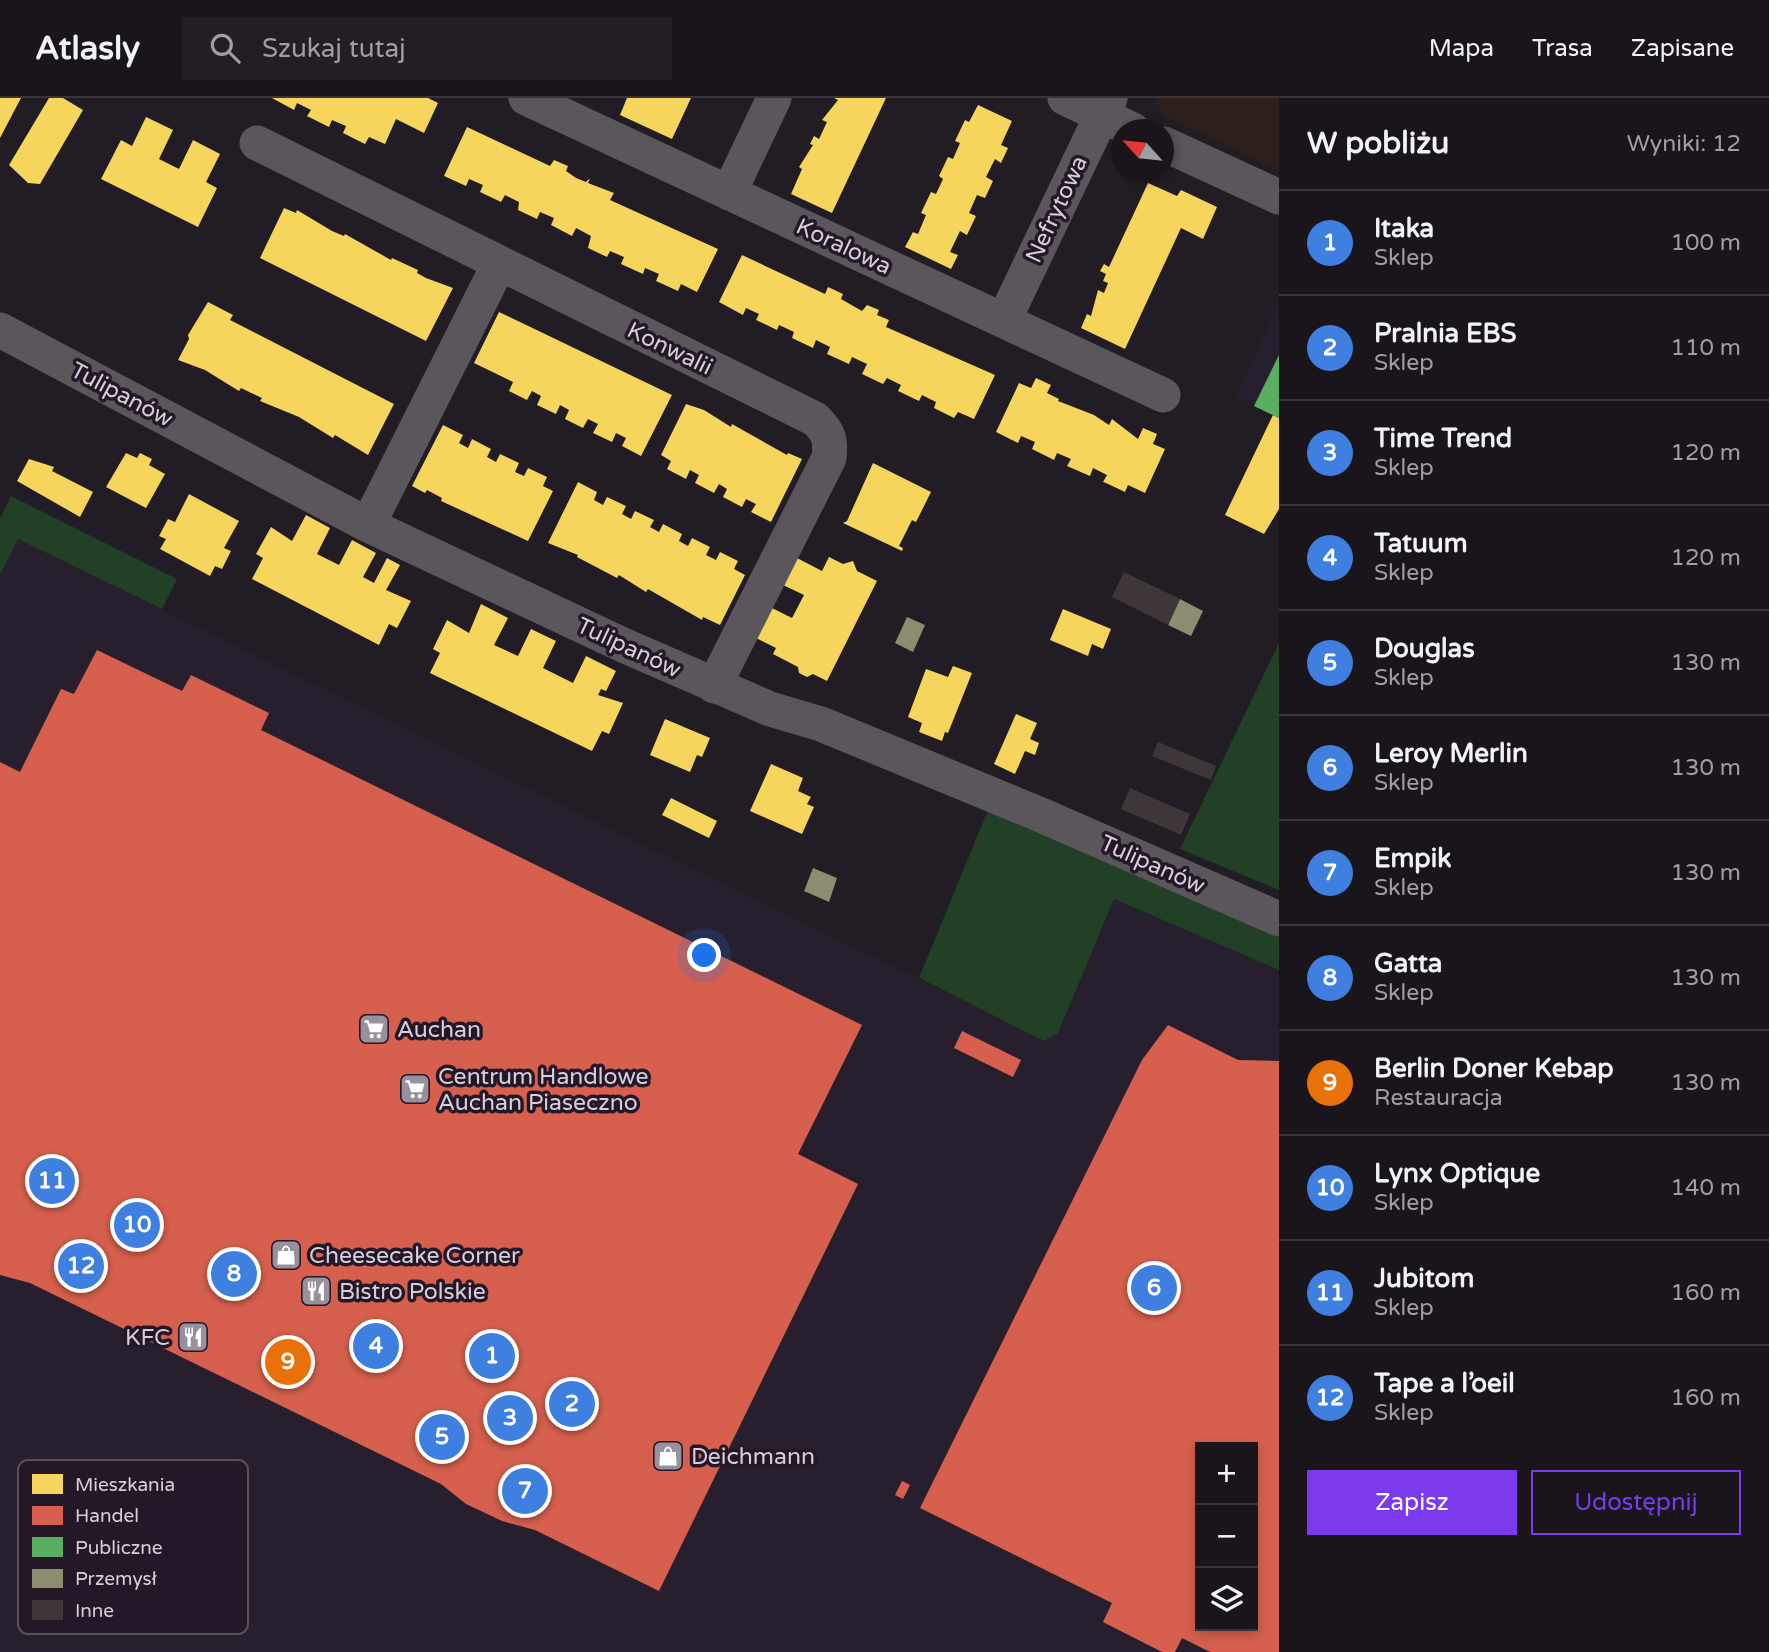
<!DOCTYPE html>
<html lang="pl">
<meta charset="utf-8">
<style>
:root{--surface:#1a151b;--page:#231e24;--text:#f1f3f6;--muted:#9f9fa3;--line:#38343a;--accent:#7c3aed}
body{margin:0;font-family:"Varela Round",sans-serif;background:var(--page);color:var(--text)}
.controls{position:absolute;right:21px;bottom:21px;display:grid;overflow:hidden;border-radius:0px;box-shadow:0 4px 10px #0003}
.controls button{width:63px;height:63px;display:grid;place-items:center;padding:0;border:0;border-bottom:2px solid var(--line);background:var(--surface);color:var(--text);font:35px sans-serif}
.compass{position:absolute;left:1111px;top:21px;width:63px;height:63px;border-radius:50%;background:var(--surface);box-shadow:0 4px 10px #0003;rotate:297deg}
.you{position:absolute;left:705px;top:858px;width:24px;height:24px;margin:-18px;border:5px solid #fff;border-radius:50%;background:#1a73e8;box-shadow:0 0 0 10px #1a73e833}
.badge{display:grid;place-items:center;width:46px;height:46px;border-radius:50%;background:var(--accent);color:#fff;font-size:23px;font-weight:700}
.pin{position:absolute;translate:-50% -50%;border:4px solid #fff;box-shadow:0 2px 7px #0006}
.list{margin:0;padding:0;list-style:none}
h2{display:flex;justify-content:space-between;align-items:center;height:91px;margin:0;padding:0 28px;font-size:30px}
h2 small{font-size:23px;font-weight:400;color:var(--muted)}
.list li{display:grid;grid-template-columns:46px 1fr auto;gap:21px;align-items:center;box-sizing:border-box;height:105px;padding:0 28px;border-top:2px solid var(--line)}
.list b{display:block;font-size:26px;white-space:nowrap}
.list p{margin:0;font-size:23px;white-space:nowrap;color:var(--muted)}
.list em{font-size:23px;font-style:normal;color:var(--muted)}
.actions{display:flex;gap:14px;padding:21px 28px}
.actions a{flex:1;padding:16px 0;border:2px solid var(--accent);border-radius:0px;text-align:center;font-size:24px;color:var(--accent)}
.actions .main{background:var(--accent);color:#fff}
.icon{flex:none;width:38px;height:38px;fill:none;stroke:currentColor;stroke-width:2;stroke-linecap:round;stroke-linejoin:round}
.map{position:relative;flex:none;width:1279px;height:1554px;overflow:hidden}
header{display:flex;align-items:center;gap:42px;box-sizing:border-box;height:98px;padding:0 35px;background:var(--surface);border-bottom:2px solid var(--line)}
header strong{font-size:33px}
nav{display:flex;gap:38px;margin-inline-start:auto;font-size:24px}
.search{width:490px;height:63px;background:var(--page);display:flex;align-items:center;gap:18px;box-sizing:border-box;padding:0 24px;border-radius:0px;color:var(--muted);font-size:26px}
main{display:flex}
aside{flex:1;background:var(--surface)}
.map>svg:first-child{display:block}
.commercial{fill:#281f2e;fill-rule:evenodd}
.education{fill:#2f1f1a}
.green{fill:#224025}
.homes{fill:#f6d55c}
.shops{fill:#d6604d;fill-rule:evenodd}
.public{fill:#5aae61}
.industry{fill:#8c8c6e}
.building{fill:#3e3639}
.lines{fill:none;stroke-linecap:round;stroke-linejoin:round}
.minor{stroke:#5b565c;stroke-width:35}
.labels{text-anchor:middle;stroke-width:7;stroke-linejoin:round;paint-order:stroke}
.street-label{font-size:23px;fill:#d7ceda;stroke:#241828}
.poi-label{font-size:23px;fill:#d7ceda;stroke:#241828;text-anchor:start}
.key{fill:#241828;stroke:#5a4f5d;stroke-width:2}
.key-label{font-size:19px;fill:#d7ceda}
</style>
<header>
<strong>Atlasly</strong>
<div class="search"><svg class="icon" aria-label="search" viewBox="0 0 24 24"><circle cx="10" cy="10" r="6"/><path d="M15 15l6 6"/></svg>Szukaj tutaj</div>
<nav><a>Mapa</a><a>Trasa</a><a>Zapisane</a></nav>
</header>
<main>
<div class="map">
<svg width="1279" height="1554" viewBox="0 0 1279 1554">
<rect width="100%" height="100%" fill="#221c24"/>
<path class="commercial" d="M1279,207V320L1236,298Z
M17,441L1043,942L1058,935L1114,801L1279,872V1554H0V477ZM1200,1349H1253V1528H1200Z"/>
<path class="education" d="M1159,0H1279V73L1161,16L1157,3Z"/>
<path class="green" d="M11,398L177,481L162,511L18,441L0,477V421Z
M1279,545V792L1180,751Z
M988,712L1279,834V872L1114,801L1058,935L1044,943L919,880Z"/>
<path class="homes" d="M0,0H21L0,40Z
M49,0H63L83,12L40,86L28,85L9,67Z
M272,0H428L438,5L424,35L396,21L385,46L369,39L365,46L343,35L346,28L332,22L329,29L307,18L311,12L297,5L294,12Z
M627,0H691L672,41L620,17Z
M834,0H886L832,115L791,96L802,71L799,69L813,47L810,46L814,38L819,41L827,24L822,22L838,2Z
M978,7L1012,23L1001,47L1008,50L1001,65L995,61L986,79L993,83L985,100L977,97L969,115L976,118L967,137L960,133L950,154L958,157L951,171L905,149L913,134L918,136L926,117L921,115L931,94L936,96L943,81L939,78L948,59L953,61L960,45L955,43L965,22L969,24Z
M146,19L173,32L159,61L179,71L193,42L220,56L206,84L217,90L198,129L101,81L121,42L132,48Z
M467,29L550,68L554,62L568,68L566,73L576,80L586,84L590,80L588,85L614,95L610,102L718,151L697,194L681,186L678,193L656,183L659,176L645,170L643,176L621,166L624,159L610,153L607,159L588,150L591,138L576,130L572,138L551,127L554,120L540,114L537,121L518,112L519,104L505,97L501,104L480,94L483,87L469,81L466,88L444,78Z
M1148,85L1177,98L1181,92L1217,109L1203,141L1181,130L1125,251L1081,230L1087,216L1091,218L1098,192L1104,195L1108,185L1103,183L1106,176L1100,173L1104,166L1109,169Z
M284,110L296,115L297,112L332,133L344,138L345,136L391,162L392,160L418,172L417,175L426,180L453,190L426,243L260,160Z
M742,157L825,196L828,189L843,196L841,201L862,213L867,207L879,212L877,217L889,222L886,229L995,277L974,321L958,314L954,320L934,310L936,304L922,297L919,303L898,293L901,287L887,280L883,286L862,276L867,266L852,259L849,266L827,256L830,249L816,242L813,250L792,240L794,234L779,227L777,232L756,222L759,216L746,210L743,217L719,204Z
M208,204L233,217L230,222L394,306L368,357L335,337L333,340L299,319L260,303L262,300L241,290L239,293L205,272L178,262L189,241L188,237Z
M499,214L672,297L641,358L622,348L626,340L616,335L612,344L593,335L598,326L588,321L583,330L565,321L569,312L560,307L556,316L537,307L541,298L532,293L527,302L509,293L513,284L474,265Z
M1036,280L1051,287L1047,295L1059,301L1058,303L1094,317L1109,327L1112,321L1138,341L1143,330L1157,336L1153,346L1165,351L1145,395L1128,387L1125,394L1106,385L1103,384L1107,377L1093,370L1090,378L1067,368L1071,361L1057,355L1054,362L1032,351L1035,344L1021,338L1018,345L996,334L1019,285L1031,290Z
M686,306L704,312L731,329L732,326L787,357L788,355L802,361L771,424L751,414L756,406L746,401L742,409L723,399L727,391L719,386L714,395L695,385L699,377L690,372L686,381L667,371L671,363L661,357Z
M1273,317L1279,320V411L1264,436L1225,417Z
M443,327L463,337L459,345L468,350L472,341L491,351L487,359L496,364L500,356L519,365L515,374L524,378L528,370L547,379L543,388L553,393L528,443L441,403L442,400L427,392L425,395L412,388Z
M126,355L137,360L140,355L152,361L149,367L165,376L146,410L106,389Z
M29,361L54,369L52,373L93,394L80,419L17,383Z
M873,365L931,394L916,424L912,422L899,448L903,450L902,453L843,425L847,423Z
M578,384L597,394L594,402L603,407L607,399L626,408L622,416L631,421L635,413L654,422L650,429L659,434L663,426L682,436L679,443L688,448L692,440L710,449L706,457L716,462L720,454L738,463L734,471L745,477L720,527L703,519L702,522L648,491L646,494L619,477L617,480L577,459L578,457L548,445Z
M189,396L239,423L224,450L231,453L222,471L215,468L210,478L160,451L166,441L159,438L168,421L175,424Z
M306,417L330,430L317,456L339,467L352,442L376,455L363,479L374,485L387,460L400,467L386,492L411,503L397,530L389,526L379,547L252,481L263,460L256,456L271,429L292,443Z
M829,459L843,466L853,463L857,473L877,483L827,583L813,576L807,579L799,575L798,569L773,556L776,550L756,540L772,510L792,520L804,497L783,487L797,460L822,473Z
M481,506L508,520L494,547L518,558L531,531L556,543L543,570L573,585L586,558L616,573L606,593L601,591L598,597L623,605L609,636L602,633L592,653L430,575L440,555L433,551L447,522L469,535Z
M1063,511L1111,531L1103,551L1092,546L1088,558L1050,542Z
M953,568L972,575L948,635L945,634L942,643L919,634L922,625L908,619L926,571L948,579Z
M1016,616L1037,625L1030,641L1039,645L1035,657L1025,653L1015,676L994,666Z
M665,621L710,640L702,659L697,657L690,674L650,657Z
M771,666L803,680L798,693L811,699L807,706L814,709L802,736L750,713Z
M671,700L717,723L709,740L662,717Z"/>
<path class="shops" d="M97,552L182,593L191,577L269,615L261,632L862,927L798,1056L858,1086L659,1493L535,1432L502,1423L466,1406L441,1386L30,1185L0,1177V664L20,674L61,591L74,596Z
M1168,927L1238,962L1279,963V1554H1210L1182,1540L1175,1554H1162L1103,1524L1112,1505L920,1410L1142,962ZM1200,1349H1253V1528H1200Z
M962,933L1021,962L1013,979L954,950Z
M902,1383L910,1387L903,1401L895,1397Z"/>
<path class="public" d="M1279,257V320L1254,308Z"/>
<path class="industry" d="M1180,501L1203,513L1191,538L1168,527Z
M907,519L925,527L913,554L895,545Z
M813,770L837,780L829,804L804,793Z"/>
<path class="building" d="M1124,474L1180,501L1168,527L1112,499Z
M1158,644L1216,668L1211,682L1152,658Z
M1130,690L1190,716L1181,737L1121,711Z"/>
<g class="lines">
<path class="minor" d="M526,0L1163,297
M1065,0L1133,32
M257,45L815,321C829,334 831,342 829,360L714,588
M1164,46L1279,99
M729,95L774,0
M1004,222L1110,0
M0,232L368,427L623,547L770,611L821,626L1041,717L1279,821
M368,427L499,166"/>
</g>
<defs>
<g id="supermarket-square" transform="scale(1.575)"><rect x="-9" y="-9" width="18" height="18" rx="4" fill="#98909a" stroke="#241828"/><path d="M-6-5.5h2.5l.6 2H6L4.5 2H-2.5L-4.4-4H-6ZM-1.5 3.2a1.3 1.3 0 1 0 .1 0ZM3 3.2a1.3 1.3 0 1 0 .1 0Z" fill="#fff"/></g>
<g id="shop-square" transform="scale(1.575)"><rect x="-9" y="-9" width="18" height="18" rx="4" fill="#98909a" stroke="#241828"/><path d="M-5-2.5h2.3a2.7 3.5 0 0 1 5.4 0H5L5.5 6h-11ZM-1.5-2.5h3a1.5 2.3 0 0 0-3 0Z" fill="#fff"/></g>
<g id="restaurant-square" transform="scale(1.575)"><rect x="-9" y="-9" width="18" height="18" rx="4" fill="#98909a" stroke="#241828"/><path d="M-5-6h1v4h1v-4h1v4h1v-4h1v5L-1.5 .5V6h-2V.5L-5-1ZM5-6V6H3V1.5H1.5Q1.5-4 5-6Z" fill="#fff"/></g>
</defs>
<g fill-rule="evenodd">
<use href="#supermarket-square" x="374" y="931"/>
<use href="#supermarket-square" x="415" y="991"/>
<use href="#shop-square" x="286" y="1157"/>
<use href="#restaurant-square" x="316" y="1193"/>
<use href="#restaurant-square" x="193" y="1239"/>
<use href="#shop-square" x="668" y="1358"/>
</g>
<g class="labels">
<g class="street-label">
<text transform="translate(1056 111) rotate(-65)" y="8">Nefrytowa</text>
<text transform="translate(844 148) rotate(25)" y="8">Koralowa</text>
<text transform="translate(670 250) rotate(26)" y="8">Konwalii</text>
<text transform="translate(122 296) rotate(28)" y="8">Tulipanów</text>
<text transform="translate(629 549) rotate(25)" y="8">Tulipanów</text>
<text transform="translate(1153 766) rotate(24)" y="8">Tulipanów</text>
</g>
<g class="poi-label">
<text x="397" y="939">Auchan</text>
<text x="438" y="986">Centrum Handlowe<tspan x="438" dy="26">Auchan Piaseczno</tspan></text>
<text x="309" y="1165">Cheesecake Corner</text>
<text x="339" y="1201">Bistro Polskie</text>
<text x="170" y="1247" text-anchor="end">KFC</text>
<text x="691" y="1366">Deichmann</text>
</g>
</g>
<rect x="18" y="1362" width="230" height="174" rx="10" class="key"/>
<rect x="32" y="1376" width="31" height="20" fill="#f6d55c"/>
<rect x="32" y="1408" width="31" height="19" fill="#d6604d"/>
<rect x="32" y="1439" width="31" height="20" fill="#5aae61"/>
<rect x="32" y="1471" width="31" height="19" fill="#8c8c6e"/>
<rect x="32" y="1502" width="31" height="20" fill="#3e3639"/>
<g class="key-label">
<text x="75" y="1393">Mieszkania</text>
<text x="75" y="1424">Handel</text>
<text x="75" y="1456">Publiczne</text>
<text x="75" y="1487">Przemysł</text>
<text x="75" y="1519">Inne</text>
</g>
</svg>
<div class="controls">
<button>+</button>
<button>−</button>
<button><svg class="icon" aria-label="layers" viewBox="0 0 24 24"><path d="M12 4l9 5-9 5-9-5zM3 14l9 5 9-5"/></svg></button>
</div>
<svg class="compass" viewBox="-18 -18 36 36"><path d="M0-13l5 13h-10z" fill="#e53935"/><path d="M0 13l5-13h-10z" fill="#9f9fa3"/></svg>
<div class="you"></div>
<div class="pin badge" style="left:492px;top:1258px;background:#3f7fe0">1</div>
<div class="pin badge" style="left:572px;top:1306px;background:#3f7fe0">2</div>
<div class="pin badge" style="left:510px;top:1320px;background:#3f7fe0">3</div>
<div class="pin badge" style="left:376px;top:1248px;background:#3f7fe0">4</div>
<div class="pin badge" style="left:442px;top:1339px;background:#3f7fe0">5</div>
<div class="pin badge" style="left:1154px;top:1190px;background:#3f7fe0">6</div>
<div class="pin badge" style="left:525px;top:1393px;background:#3f7fe0">7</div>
<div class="pin badge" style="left:234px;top:1176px;background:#3f7fe0">8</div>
<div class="pin badge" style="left:288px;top:1264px;background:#e8710a">9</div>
<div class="pin badge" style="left:137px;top:1127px;background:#3f7fe0">10</div>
<div class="pin badge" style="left:52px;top:1083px;background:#3f7fe0">11</div>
<div class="pin badge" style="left:81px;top:1168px;background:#3f7fe0">12</div>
</div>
<aside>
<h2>W pobliżu<small>Wyniki: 12</small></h2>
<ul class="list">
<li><span class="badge" style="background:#3f7fe0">1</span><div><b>Itaka</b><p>Sklep</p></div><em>100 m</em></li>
<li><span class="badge" style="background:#3f7fe0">2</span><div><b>Pralnia EBS</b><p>Sklep</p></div><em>110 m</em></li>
<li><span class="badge" style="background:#3f7fe0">3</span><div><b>Time Trend</b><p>Sklep</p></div><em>120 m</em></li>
<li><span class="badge" style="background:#3f7fe0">4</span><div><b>Tatuum</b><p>Sklep</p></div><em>120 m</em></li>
<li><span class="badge" style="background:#3f7fe0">5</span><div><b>Douglas</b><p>Sklep</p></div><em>130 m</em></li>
<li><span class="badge" style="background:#3f7fe0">6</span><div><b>Leroy Merlin</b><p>Sklep</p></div><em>130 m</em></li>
<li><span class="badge" style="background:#3f7fe0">7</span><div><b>Empik</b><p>Sklep</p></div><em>130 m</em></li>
<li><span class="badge" style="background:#3f7fe0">8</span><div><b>Gatta</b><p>Sklep</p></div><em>130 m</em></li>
<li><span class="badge" style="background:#e8710a">9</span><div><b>Berlin Doner Kebap</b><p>Restauracja</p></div><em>130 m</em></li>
<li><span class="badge" style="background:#3f7fe0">10</span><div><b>Lynx Optique</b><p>Sklep</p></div><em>140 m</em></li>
<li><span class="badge" style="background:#3f7fe0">11</span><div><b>Jubitom</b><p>Sklep</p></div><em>160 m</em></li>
<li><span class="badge" style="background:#3f7fe0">12</span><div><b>Tape a l’oeil</b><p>Sklep</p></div><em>160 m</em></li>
</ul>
<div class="actions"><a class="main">Zapisz</a><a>Udostępnij</a></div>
</aside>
</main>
